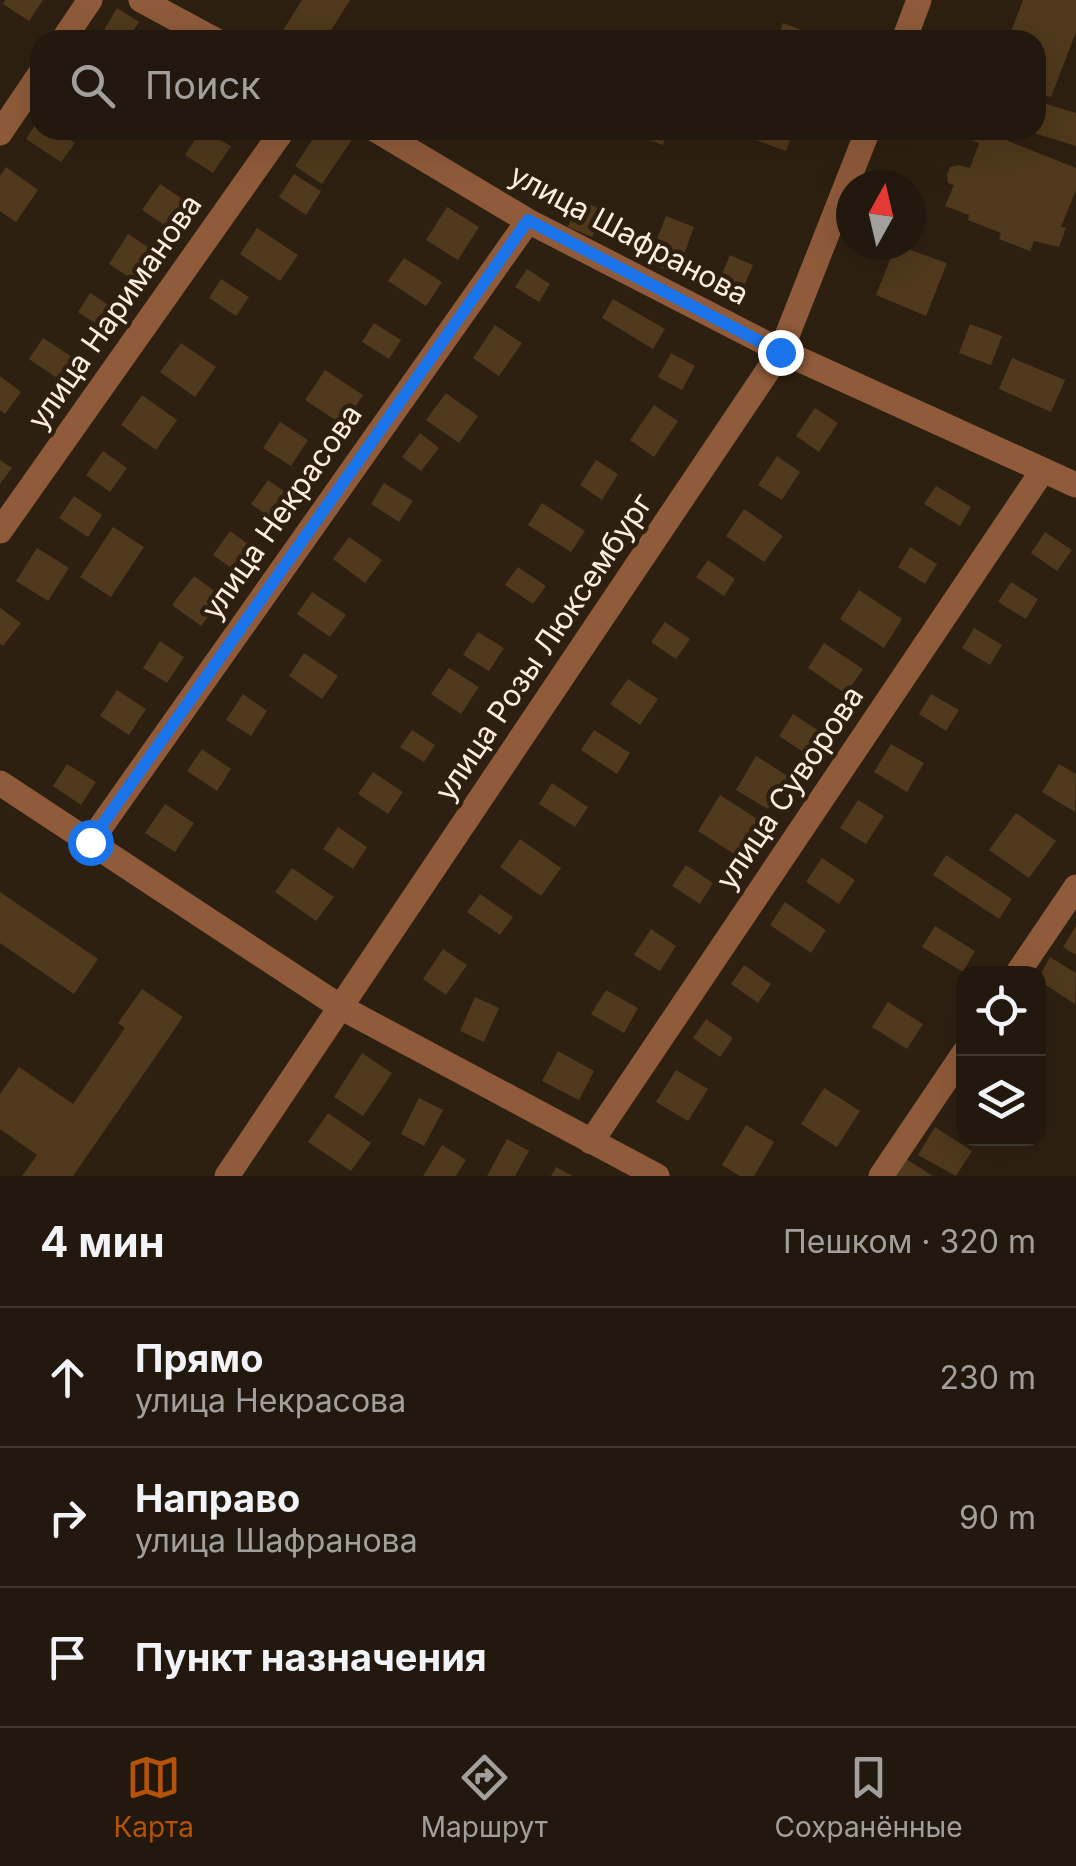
<!DOCTYPE html>
<html lang="ru">
<meta charset="utf-8">
<style>
:root{--surface:#22180d;--page:#2a2116;--text:#f1f3f6;--muted:#a2a09d;--line:#3f372e;--accent:#b45309}
body{margin:0;font-family:Inter,sans-serif;background:var(--page);color:var(--text)}
.controls{position:absolute;right:30px;bottom:30px;display:grid;overflow:hidden;border-radius:20px;box-shadow:0 10px 40px #0002}
.controls button{width:90px;height:90px;display:grid;place-items:center;padding:0;border:0;border-bottom:2px solid var(--line);background:var(--surface);color:var(--text);font:50px sans-serif}
.compass{position:absolute;left:836px;top:170px;width:90px;height:90px;border-radius:50%;background:var(--surface);box-shadow:0 10px 40px #0002;rotate:8deg}
.stop{position:absolute;width:30px;height:30px;margin:-22px;border:8px solid #1a73e8;border-radius:50%;background:#fff}
.stop.end{background:#1a73e8;border-color:#fff;box-shadow:0 2px 10px #0008}
.list{margin:0;padding:0;list-style:none}
h2{display:flex;justify-content:space-between;align-items:center;height:130px;margin:0;padding:0 40px;font-size:42px}
h2 small{font-size:32px;font-weight:400;color:var(--muted)}
.list li{display:grid;grid-template-columns:65px 1fr auto;gap:30px;align-items:center;box-sizing:border-box;height:140px;padding:0 40px;border-top:2px solid var(--line)}
.list b{display:block;font-size:38px;white-space:nowrap}
.list p{margin:0;font-size:32px;white-space:nowrap;color:var(--muted)}
.list em{font-size:32px;font-style:normal;color:var(--muted)}
.icon{flex:none;width:55px;height:55px;fill:none;stroke:currentColor;stroke-width:2;stroke-linecap:round;stroke-linejoin:round}
.map{position:relative;flex:none;width:1076px;height:1176px;overflow:hidden}
.search{position:absolute;background:var(--surface);box-shadow:0 10px 40px #0002;left:30px;right:30px;top:30px;height:110px;display:flex;align-items:center;gap:25px;box-sizing:border-box;padding:0 35px;border-radius:30px;color:var(--muted);font-size:38px}
.sheet{height:550px;background:var(--surface)}
nav{display:flex;justify-content:space-around;align-items:center;box-sizing:border-box;height:140px;border-top:2px solid var(--line);background:var(--surface);font-size:28px;color:var(--muted)}
nav a{display:grid;justify-items:center;gap:5px}
nav .on{color:var(--accent)}
.map>svg:first-child{display:block}
.building{fill:#50391c}
.lines{fill:none;stroke-linecap:round;stroke-linejoin:round}
.minor{stroke:#8f5b3a;stroke-width:25}
.route{stroke:#1a73e8;stroke-width:12}
.labels{text-anchor:middle;stroke-width:9;stroke-linejoin:round;paint-order:stroke}
.street-label{font-size:30px;fill:#ffedde;stroke:#2e2011}
</style>
<div class="map">
<svg width="1076" height="1176" viewBox="0 0 1076 1176">
<rect width="100%" height="100%" fill="#2e2011"/>
<path class="building" d="M5,0H43L29,21L3,4Z
M302,0H350L325,40H277Z
M1023,0H1076V32L1051,97L1036,92V40H1008Z
M117,8L139,22L127,40H98Z
M783,23L829,40H777Z
M381,30L401,40H376Z
M1036,101L1076,113V146L1027,131L1036,130Z
M40,118V130H55L75,143L61,162L26,139Z
M201,130L231,146L213,173L185,155Z
M319,130H347L355,135L322,184L295,166Z
M620,130H668L663,145Z
M744,130H794L786,151L742,135Z
M975,130H995L1010,136L1008,141L1076,168V190L1061,227L1066,228L1059,247L1034,241L1030,251L999,239L1001,233L968,220L969,215L945,206L954,185L948,183L947,175L950,167L959,165L970,168L979,143L971,140Z
M6,167L38,190L16,222L0,211V176Z
M294,174L321,191L306,215L279,197Z
M160,184L193,206L175,232L142,210Z
M579,200L603,210L592,237L568,227Z
M447,207L479,227L458,260L426,240Z
M666,216L694,227L677,274L648,263Z
M257,228L298,255L280,281L240,254Z
M128,234L157,253L138,283L109,264Z
M896,245L947,263L926,316L876,295Z
M730,255L753,265L740,296L717,286Z
M404,258L442,282L426,306L388,281Z
M527,269L550,284L539,302L515,287Z
M221,279L249,297L236,316L209,298Z
M90,293L118,311L106,330L78,312Z
M613,299L665,329L653,349L602,318Z
M374,323L401,340L389,359L362,342Z
M970,324L1002,336L991,365L959,353Z
M495,325L522,343L499,376L473,358Z
M43,338L80,362L66,384L29,359Z
M181,343L216,367L195,397L160,372Z
M671,353L695,366L682,390L658,377Z
M1012,358L1065,380L1051,412L999,389Z
M325,370L363,395L343,425L305,400Z
M0,376L21,392L5,414L0,410Z
M446,393L478,416L459,443L426,420Z
M142,395L177,420L156,450L121,425Z
M654,405L678,421L654,457L630,440Z
M815,408L838,423L819,452L796,436Z
M280,422L308,440L291,466L263,448Z
M420,433L439,448L421,471L402,457Z
M103,451L127,468L110,492L86,475Z
M777,456L800,472L782,500L758,485Z
M0,460L12,468L0,484Z
M596,460L618,474L602,500L580,485Z
M268,480L292,497L275,521L251,504Z
M384,483L413,501L399,522L371,504Z
M936,486L971,507L960,526L924,504Z
M74,496L102,515L88,537L59,518Z
M542,503L585,531L571,552L528,525Z
M744,509L783,536L764,562L726,536Z
M113,527L144,547L111,597L80,577Z
M230,531L258,551L241,575L213,555Z
M1045,532L1072,550L1057,571L1031,553Z
M349,537L382,560L365,583L333,559Z
M910,547L937,564L925,584L898,567Z
M37,548L69,568L48,601L16,581Z
M708,560L735,579L724,596L696,577Z
M518,567L546,586L533,604L505,585Z
M194,576L223,597L201,626L172,605Z
M1011,582L1038,599L1026,619L998,602Z
M859,590L902,619L884,648L840,619Z
M312,592L346,615L330,637L297,614Z
M0,608L21,623L3,646L0,644Z
M665,622L690,639L676,659L651,642Z
M974,628L1002,645L990,665L962,648Z
M478,632L504,648L489,671L463,655Z
M160,641L184,657L167,683L143,668Z
M824,643L863,669L846,694L808,668Z
M304,653L338,676L322,699L289,676Z
M449,668L479,687L461,714L431,694Z
M628,679L658,699L640,725L610,704Z
M117,690L146,709L129,735L100,716Z
M243,694L267,711L251,736L226,720Z
M931,694L959,710L946,731L919,714Z
M793,714L819,731L805,753L779,736Z
M412,730L435,745L424,762L400,747Z
M594,730L630,753L617,774L581,750Z
M891,744L924,763L907,792L874,772Z
M202,749L231,769L217,791L187,771Z
M756,756L788,776L768,809L736,790Z
M67,764L96,782L81,805L53,786Z
M1059,764L1076,774L1075,812L1042,792Z
M373,772L403,792L388,814L358,794Z
M552,783L588,807L575,827L539,804Z
M720,795L762,822L739,857L698,831Z
M858,800L884,816L866,844L840,828Z
M165,804L194,823L175,852L145,833Z
M1016,813L1056,841L1029,878L989,850Z
M338,827L367,847L353,869L323,849Z
M520,839L561,868L541,896L500,867Z
M946,855L1012,899L999,919L933,875Z
M822,858L855,880L839,904L806,882Z
M686,865L713,883L700,904L672,886Z
M292,868L334,897L316,921L275,892Z
M0,892L98,959L74,994L0,943Z
M480,894L513,917L500,935L467,912Z
M785,902L826,930L811,953L770,925Z
M935,926L975,951L963,972L922,947Z
M1076,926V955L1063,947Z
M651,929L676,946L660,971L634,955Z
M443,949L467,965L446,995L423,979Z
M1050,957L1076,973L1075,1004L1038,980Z
M744,965L771,984L758,1003L731,984Z
M142,989L183,1017L73,1176H22L37,1155L0,1129V1094L19,1067L73,1104L125,1028L118,1023Z
M606,990L638,1008L624,1033L591,1014Z
M475,997L499,1008L484,1042L460,1031Z
M888,1002L923,1024L907,1049L872,1027Z
M706,1019L733,1038L720,1057L693,1038Z
M558,1051L594,1071L579,1100L542,1081Z
M362,1053L392,1073L363,1116L334,1097Z
M676,1070L708,1089L688,1121L656,1102Z
M824,1088L860,1111L837,1147L801,1124Z
M419,1098L443,1110L424,1146L401,1134Z
M328,1113L371,1143L351,1171L308,1142Z
M746,1125L774,1142L754,1176H740L722,1165Z
M935,1127L972,1151L956,1176L918,1155Z
M507,1139L529,1151L515,1176H487Z
M442,1145L466,1160L456,1176H423Z
M906,1159L933,1176H896Z
M556,1167L573,1176H551Z"/>
<g class="lines">
<path class="minor" d="M141,0L215,40
M63,40L90,0
M904,40L919,0
M376,130L528,221L781,351L1076,485
M0,133L40,74
M0,531L283,130
M0,783L342,1008L657,1176
M90,842L528,221
M1017,974L1076,887
M591,1142L1043,470
M227,1176L781,351L868,130
M881,1176L964,1053"/>
</g>
<g class="lines">
<path class="route" d="M90,842L528,220L780,352"/>
</g>
<g class="labels">
<g class="street-label">
<text transform="translate(629 235) rotate(28)" y="10">улица Шафранова</text>
<text transform="translate(115 312) rotate(-55)" y="10">улица Нариманова</text>
<text transform="translate(282 512) rotate(-55)" y="10">улица Некрасова</text>
<text transform="translate(544 647) rotate(-56)" y="10">улица Розы Люксембург</text>
<text transform="translate(790 788) rotate(-56)" y="10">улица Суворова</text>
</g>
</g>
</svg>
<div class="controls">
<button><svg class="icon" aria-label="locate" viewBox="0 0 24 24"><circle cx="12" cy="12" r="6"/><path d="M12 2v4M12 18v4M2 12h4M18 12h4"/></svg></button>
<button><svg class="icon" aria-label="layers" viewBox="0 0 24 24"><path d="M12 4l9 5-9 5-9-5zM3 14l9 5 9-5"/></svg></button>
</div>
<svg class="compass" viewBox="-18 -18 36 36"><path d="M0-13l5 13h-10z" fill="#e53935"/><path d="M0 13l5-13h-10z" fill="#a2a09d"/></svg>
<div class="stop" style="left:90px;top:842px"></div>
<div class="stop end" style="left:780px;top:352px"></div>
<div class="search"><svg class="icon" aria-label="search" viewBox="0 0 24 24"><circle cx="10" cy="10" r="6"/><path d="M15 15l6 6"/></svg>Поиск</div>
</div>
<section class="sheet">
<h2>4 мин<small>Пешком · 320 m</small></h2>
<ul class="list">
<li><svg class="icon" aria-label="ahead" viewBox="0 0 24 24"><path d="M12 20V5M6 11l6-6 6 6"/></svg><div><b>Прямо</b><p>улица Некрасова</p></div><em>230 m</em></li>
<li><svg class="icon" aria-label="right" viewBox="0 0 24 24"><path d="M7 20v-9h11M14 6l5 5-5 5"/></svg><div><b>Направо</b><p>улица Шафранова</p></div><em>90 m</em></li>
<li><svg class="icon" aria-label="arrive" viewBox="0 0 24 24"><path d="M6 21V4h12l-3 4 3 4H6"/></svg><div><b>Пункт назначения</b></div></li>
</ul>
</section>
<nav>
<a class="on"><svg class="icon" aria-label="map" viewBox="0 0 24 24"><path d="M3 6l6-2 6 2 6-2v14l-6 2-6-2-6 2zM9 4v14M15 6v14"/></svg>Карта</a>
<a><svg class="icon" aria-label="directions" viewBox="0 0 24 24"><path d="M12 3l9 9-9 9-9-9zM9 14v-3h6M13 9l2 2-2 2"/></svg>Маршрут</a>
<a><svg class="icon" aria-label="saved" viewBox="0 0 24 24"><path d="M7 4h10v16l-5-4-5 4z"/></svg>Сохранённые</a>
</nav>
